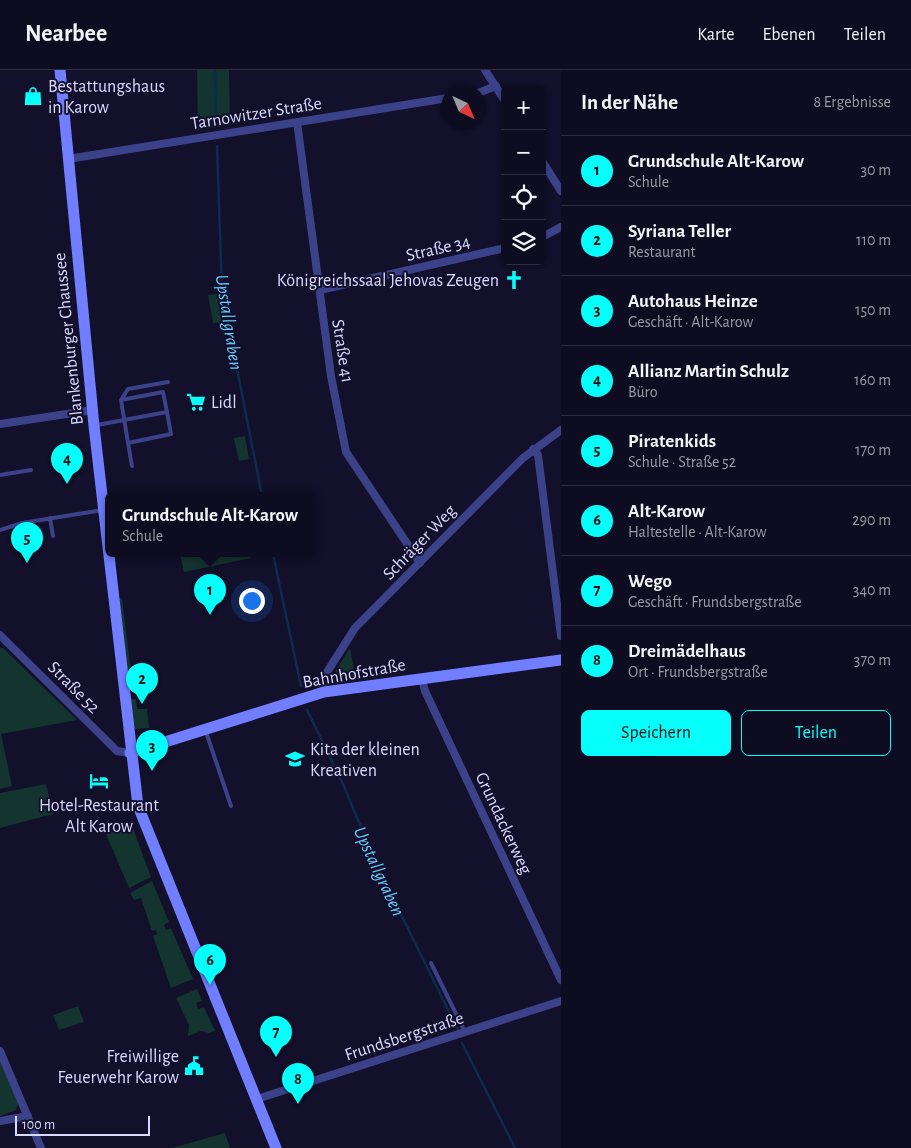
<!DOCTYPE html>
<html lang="de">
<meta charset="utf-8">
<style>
:root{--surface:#0e0c20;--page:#1c1a2d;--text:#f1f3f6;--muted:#9b9ba5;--line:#2e2c3e;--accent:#05fffa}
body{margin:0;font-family:"Alegreya Sans",sans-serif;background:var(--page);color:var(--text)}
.controls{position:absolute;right:15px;top:15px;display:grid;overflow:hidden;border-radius:8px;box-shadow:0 1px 4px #0004}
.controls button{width:45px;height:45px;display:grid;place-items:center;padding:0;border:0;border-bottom:1px solid var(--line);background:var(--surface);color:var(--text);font:25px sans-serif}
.compass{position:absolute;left:441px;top:15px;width:45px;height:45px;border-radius:50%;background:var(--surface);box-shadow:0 1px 4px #0004;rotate:136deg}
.scale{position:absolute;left:15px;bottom:12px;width:135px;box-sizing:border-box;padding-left:5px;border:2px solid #d9d9ff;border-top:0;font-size:14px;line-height:18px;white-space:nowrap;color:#d9d9ff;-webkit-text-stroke:4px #12102a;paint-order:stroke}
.you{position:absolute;left:251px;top:530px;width:18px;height:18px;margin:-12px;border:4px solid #fff;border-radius:50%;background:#1a73e8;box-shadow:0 0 0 8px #1a73e833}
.badge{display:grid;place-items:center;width:32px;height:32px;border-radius:50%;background:var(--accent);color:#111;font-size:16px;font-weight:700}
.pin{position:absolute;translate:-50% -41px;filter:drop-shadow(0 1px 2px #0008)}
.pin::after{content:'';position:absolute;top:26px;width:18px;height:15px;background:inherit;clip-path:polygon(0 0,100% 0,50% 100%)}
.popup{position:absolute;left:105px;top:422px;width:210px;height:65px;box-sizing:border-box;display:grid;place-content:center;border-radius:8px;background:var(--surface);filter:drop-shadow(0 1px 4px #0005);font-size:16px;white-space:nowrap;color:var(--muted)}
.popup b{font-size:19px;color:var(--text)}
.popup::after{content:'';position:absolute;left:50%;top:100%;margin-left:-10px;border:10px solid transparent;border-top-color:var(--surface)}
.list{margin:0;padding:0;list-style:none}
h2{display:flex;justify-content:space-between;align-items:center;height:65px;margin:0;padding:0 20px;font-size:21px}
h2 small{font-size:16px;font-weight:400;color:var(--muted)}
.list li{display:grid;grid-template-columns:32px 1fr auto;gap:15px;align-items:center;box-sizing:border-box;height:70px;padding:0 20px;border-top:1px solid var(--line)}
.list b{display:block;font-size:19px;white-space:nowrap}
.list p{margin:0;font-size:16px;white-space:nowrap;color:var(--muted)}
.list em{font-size:16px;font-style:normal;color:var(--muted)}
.actions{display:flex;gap:10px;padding:15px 20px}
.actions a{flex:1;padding:11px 0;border:1px solid var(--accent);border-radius:8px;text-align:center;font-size:18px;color:var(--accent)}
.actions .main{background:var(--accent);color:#111}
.icon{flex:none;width:28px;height:28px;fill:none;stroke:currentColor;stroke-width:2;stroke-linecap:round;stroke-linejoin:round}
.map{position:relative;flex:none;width:561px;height:1078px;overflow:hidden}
header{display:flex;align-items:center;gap:30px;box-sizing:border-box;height:70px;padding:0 25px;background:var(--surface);border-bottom:1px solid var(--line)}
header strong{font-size:24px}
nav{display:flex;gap:28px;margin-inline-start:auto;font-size:18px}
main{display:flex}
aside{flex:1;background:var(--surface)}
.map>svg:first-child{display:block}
.green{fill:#13342f}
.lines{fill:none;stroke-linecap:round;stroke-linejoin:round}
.stream{stroke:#0c2c4d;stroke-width:2.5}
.service{stroke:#3b4289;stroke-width:4}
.minor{stroke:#3b4289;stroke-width:8}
.secondary{stroke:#707eff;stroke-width:11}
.labels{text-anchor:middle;stroke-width:4;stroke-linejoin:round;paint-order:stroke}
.poi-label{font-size:18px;fill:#d9d9ff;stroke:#12102a;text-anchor:start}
.street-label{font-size:18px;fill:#d9d9ff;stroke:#12102a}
.water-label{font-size:19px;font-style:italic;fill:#67cbff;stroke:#12102a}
</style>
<header>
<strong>Nearbee</strong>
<nav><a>Karte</a><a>Ebenen</a><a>Teilen</a></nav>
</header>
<main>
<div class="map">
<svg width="561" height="1078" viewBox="0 0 561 1078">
<rect width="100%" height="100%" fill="#12102a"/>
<path class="green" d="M197,0H229L230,55L198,60Z
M219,224L224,252L213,253L208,225Z
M245,366L249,389L239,391L234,368Z
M180,484H250L251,488L184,502Z
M122,528L133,618L130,620L118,529Z
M0,578H3L77,650L1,664L12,716L0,719Z
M350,578L355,607L332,610L331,608Z
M131,629H136L137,639H147L149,658L132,659Z
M46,714L53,744L0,758V723Z
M132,756L151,807L129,818L106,764Z
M152,811L169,852L164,855L166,860L171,858L193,909L171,918L153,866L157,864L156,860L152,861L141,828L134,830L130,823Z
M197,919L202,931L196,933L198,939L204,937L215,961L209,963L201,961L188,966L189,955L176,928Z
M78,936L84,952L59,960L53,945Z
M0,987L19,1032L16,1040L0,1046Z
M225,1063L230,1078H172Z"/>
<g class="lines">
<path class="stream" d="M215,0L216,55
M217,76L222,222L262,426
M273,484L301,616
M307,640L343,714L378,798L458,960
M462,973L515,1078"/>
<path class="service" d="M167,342L171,364L128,373L121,330L128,319L168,312
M97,355L167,342L163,322L121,330
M128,373L132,396
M0,405L31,400
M50,448L53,466
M0,460L22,453L103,440
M206,662L231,736
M431,893L465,962"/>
<path class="minor" d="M485,0L505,31
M478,23L496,16
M297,52L331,306L346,382L420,493
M68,89L448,28
M542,91L561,121
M542,167L561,157
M320,220L505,178
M0,354L93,340
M533,379L538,385L561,566
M0,565L117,681L130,683
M422,609L425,621L561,910
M324,622L322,610L355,558L523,388L561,360
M0,981L41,1078
M257,1029L561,931
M0,1051L28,1046"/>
<path class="secondary" d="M60,0L94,356L138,736L276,1078
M130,683L324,622L561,590"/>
</g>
<defs>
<g id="shop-bare" transform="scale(1.5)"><path d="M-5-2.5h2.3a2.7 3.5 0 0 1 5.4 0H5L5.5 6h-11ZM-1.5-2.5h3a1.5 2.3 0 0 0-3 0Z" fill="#05fffa" stroke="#12102a" stroke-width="2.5" paint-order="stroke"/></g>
<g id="church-bare" transform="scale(1.5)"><path d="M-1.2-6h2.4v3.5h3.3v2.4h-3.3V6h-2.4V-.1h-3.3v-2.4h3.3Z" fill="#05fffa" stroke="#12102a" stroke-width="2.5" paint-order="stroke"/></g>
<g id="supermarket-bare" transform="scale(1.5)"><path d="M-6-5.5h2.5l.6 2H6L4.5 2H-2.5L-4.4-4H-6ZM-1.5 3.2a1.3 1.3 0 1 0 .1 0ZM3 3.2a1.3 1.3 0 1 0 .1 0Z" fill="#05fffa" stroke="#12102a" stroke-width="2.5" paint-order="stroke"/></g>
<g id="school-bare" transform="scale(1.5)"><path d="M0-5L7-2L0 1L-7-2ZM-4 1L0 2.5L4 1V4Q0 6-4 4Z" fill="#05fffa" stroke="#12102a" stroke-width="2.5" paint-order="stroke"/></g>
<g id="hotel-bare" transform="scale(1.5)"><path d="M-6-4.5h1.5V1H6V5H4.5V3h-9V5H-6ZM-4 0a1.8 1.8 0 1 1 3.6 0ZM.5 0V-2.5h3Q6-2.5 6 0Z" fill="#05fffa" stroke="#12102a" stroke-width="2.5" paint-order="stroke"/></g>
<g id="civic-bare" transform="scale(1.5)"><path d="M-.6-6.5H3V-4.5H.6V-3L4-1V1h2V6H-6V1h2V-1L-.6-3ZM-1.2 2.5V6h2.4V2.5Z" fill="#05fffa" stroke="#12102a" stroke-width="2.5" paint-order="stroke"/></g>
</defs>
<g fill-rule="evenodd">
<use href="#shop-bare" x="33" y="26"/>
<use href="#church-bare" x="514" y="210"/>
<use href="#supermarket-bare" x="196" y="332"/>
<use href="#school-bare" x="295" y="689"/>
<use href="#hotel-bare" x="99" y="711"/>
<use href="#civic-bare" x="194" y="996"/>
</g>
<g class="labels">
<g class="poi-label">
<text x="48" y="22">Bestattungshaus<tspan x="48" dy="21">in Karow</tspan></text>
<text x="499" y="216" text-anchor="end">Königreichssaal Jehovas Zeugen</text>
<text x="211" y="338">Lidl</text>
<text x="310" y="685">Kita der kleinen<tspan x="310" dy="21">Kreativen</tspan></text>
<text x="99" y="741" text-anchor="middle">Hotel-Restaurant<tspan x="99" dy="21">Alt Karow</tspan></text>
<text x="179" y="992" text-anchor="end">Freiwillige<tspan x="179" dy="21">Feuerwehr Karow</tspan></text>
</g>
<g class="street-label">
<text transform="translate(256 43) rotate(-9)" y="6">Tarnowitzer Straße</text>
<text transform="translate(438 178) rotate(-13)" y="6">Straße 34</text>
<text transform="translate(68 269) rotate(-96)" y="6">Blankenburger Chaussee</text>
<text transform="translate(343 281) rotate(81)" y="6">Straße 41</text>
<text transform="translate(419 472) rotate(-46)" y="6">Schräger Weg</text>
<text transform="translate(354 603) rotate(-10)" y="6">Bahnhofstraße</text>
<text transform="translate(74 617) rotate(45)" y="6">Straße 52</text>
<text transform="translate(504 753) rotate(65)" y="6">Grundackerweg</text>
<text transform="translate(404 966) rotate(-18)" y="6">Frundsbergstraße</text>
</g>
<g class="water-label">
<text transform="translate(230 252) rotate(81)" y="7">Upstallgraben</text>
<text transform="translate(380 801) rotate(65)" y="7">Upstallgraben</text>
</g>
</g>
</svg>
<div class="controls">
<button>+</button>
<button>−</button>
<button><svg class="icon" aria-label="locate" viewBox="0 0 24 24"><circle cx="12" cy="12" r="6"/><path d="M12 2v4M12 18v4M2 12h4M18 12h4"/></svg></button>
<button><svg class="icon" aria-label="layers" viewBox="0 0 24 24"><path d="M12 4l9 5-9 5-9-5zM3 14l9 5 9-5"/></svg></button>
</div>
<svg class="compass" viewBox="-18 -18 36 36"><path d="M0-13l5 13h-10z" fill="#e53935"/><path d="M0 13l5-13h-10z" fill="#9b9ba5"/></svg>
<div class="scale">100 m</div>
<div class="you"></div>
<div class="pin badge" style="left:210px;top:545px">1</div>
<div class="popup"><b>Grundschule Alt-Karow</b>Schule</div>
<div class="pin badge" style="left:142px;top:634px">2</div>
<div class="pin badge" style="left:152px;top:701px">3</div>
<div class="pin badge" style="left:67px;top:414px">4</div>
<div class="pin badge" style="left:27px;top:493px">5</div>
<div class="pin badge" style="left:210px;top:915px">6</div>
<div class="pin badge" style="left:276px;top:987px">7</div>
<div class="pin badge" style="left:298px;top:1034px">8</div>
</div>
<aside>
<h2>In der Nähe<small>8 Ergebnisse</small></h2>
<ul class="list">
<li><span class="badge">1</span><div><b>Grundschule Alt-Karow</b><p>Schule</p></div><em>30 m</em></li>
<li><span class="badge">2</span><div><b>Syriana Teller</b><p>Restaurant</p></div><em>110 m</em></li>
<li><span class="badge">3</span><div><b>Autohaus Heinze</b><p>Geschäft · Alt-Karow</p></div><em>150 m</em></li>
<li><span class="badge">4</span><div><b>Allianz Martin Schulz</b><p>Büro</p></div><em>160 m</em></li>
<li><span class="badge">5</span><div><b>Piratenkids</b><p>Schule · Straße 52</p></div><em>170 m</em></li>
<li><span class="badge">6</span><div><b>Alt-Karow</b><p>Haltestelle · Alt-Karow</p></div><em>290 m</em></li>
<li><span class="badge">7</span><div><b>Wego</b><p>Geschäft · Frundsbergstraße</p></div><em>340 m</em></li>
<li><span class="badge">8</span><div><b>Dreimädelhaus</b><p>Ort · Frundsbergstraße</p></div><em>370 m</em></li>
</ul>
<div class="actions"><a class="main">Speichern</a><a>Teilen</a></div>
</aside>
</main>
